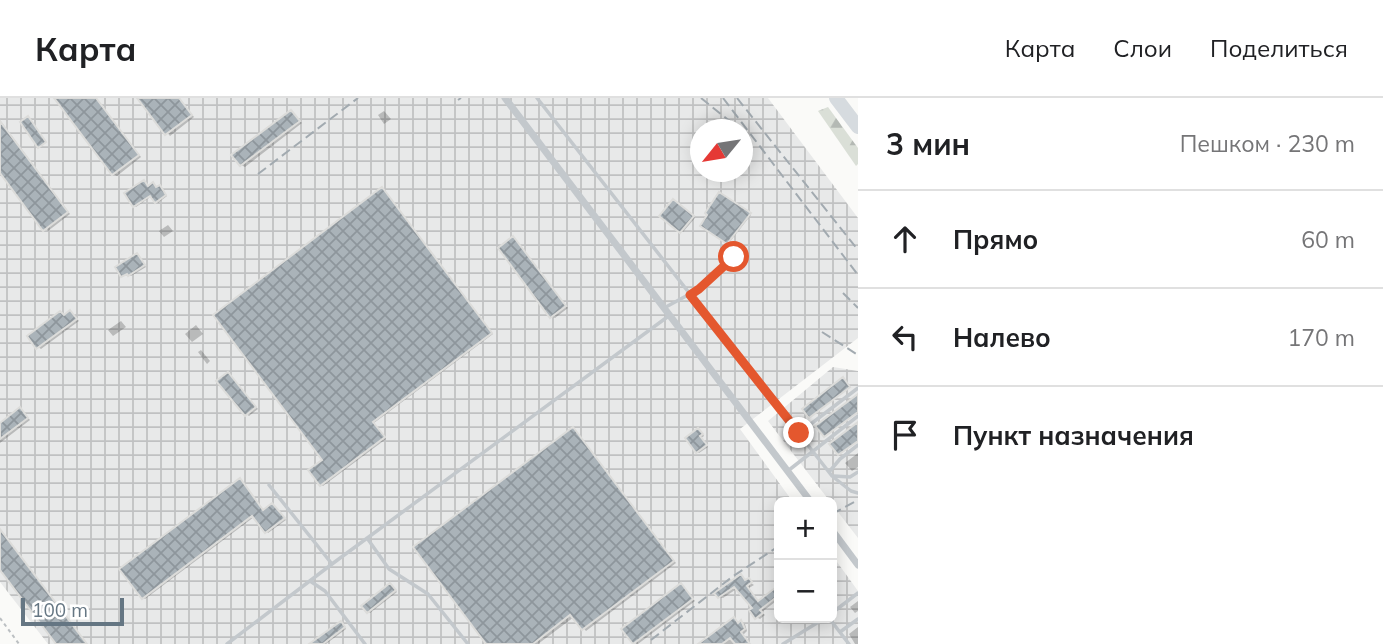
<!DOCTYPE html>
<html lang="ru">
<meta charset="utf-8">
<style>
:root{--surface:#fff;--page:#f2f2f2;--text:#202124;--muted:#757577;--line:#e0e0e0}
body{margin:0;font-family:Mulish,sans-serif;background:var(--page);color:var(--text)}
.controls{position:absolute;right:21px;bottom:21px;display:grid;overflow:hidden;border-radius:10px;box-shadow:0 4px 18px #0003}
.controls button{width:63px;height:63px;display:grid;place-items:center;padding:0;border:0;border-bottom:2px solid var(--line);background:var(--surface);color:var(--text);font:35px sans-serif}
.compass{position:absolute;left:690px;top:21px;width:63px;height:63px;border-radius:50%;background:var(--surface);box-shadow:0 4px 18px #0003;rotate:240deg}
.scale{position:absolute;left:21px;bottom:18px;width:103px;box-sizing:border-box;padding-left:7px;border:4px solid #657683;border-top:0;font-size:19px;line-height:24px;white-space:nowrap;color:#657683;-webkit-text-stroke:5px #fff;paint-order:stroke}
.stop{position:absolute;width:21px;height:21px;margin:-16px;border:5px solid #e4572e;border-radius:50%;background:#fff}
.stop.end{background:#e4572e;border-color:#fff;box-shadow:0 2px 7px #0008}
.list{margin:0;padding:0;list-style:none}
h2{display:flex;justify-content:space-between;align-items:center;height:91px;margin:0;padding:0 28px;font-size:30px}
h2 small{font-size:23px;font-weight:400;color:var(--muted)}
.list li{display:grid;grid-template-columns:46px 1fr auto;gap:21px;align-items:center;box-sizing:border-box;height:98px;padding:0 28px;border-top:2px solid var(--line)}
.list b{display:block;font-size:26px;white-space:nowrap}
.list em{font-size:23px;font-style:normal;color:var(--muted)}
.icon{flex:none;width:38px;height:38px;fill:none;stroke:currentColor;stroke-width:2;stroke-linecap:round;stroke-linejoin:round}
.map{position:relative;flex:none;width:858px;height:546px;overflow:hidden}
header{display:flex;align-items:center;gap:42px;box-sizing:border-box;height:98px;padding:0 35px;background:var(--surface);border-bottom:2px solid var(--line)}
header strong{font-size:33px}
nav{display:flex;gap:38px;margin-inline-start:auto;font-size:24px}
main{display:flex}
aside{flex:1;background:var(--surface)}
.map>svg:first-child{display:block}
.industrial{fill:url(#industrial-grid);fill-rule:evenodd}
.forest{fill:url(#forest-firs)}
.shadow{fill:#0003}
.building{fill:url(#building-cross-hatch);stroke:#dcdcda;stroke-width:2}
.lines{fill:none;stroke-linecap:round;stroke-linejoin:round}
.path{stroke:#bbbfc2;stroke-width:2;stroke-dasharray:3.5 3.5;stroke-linecap:butt}
.lane{stroke:#c3c8cc;stroke-width:3.5}
.street{stroke:#c3c8cc;stroke-width:7}
.highway{stroke:#d6dbdf;stroke-width:14}
.rail{stroke:#a2aab0;stroke-width:2;stroke-dasharray:10 5;stroke-linecap:butt}
.route{stroke:#e4572e;stroke-width:9}
</style>
<header>
<strong>Карта</strong>
<nav><a>Карта</a><a>Слои</a><a>Поделиться</a></nav>
</header>
<main>
<div class="map">
<svg width="858" height="546" viewBox="0 0 858 546">
<defs>
<pattern id="industrial-grid" width="8" height="8" patternUnits="userSpaceOnUse" patternTransform="scale(1.75)"><rect width="8" height="8" fill="#e8e9e9"/><path d="M0 4h8M4 0v8" fill="none" stroke="#c0c1c2"/></pattern>
<pattern id="forest-firs" width="22" height="20" patternUnits="userSpaceOnUse" patternTransform="scale(1.75)"><rect width="22" height="20" fill="#dadfd7"/><path d="M5 1l3.5 6h-7zM16 11l3.5 6h-7z" fill="#b4b9b4"/></pattern>
<pattern id="building-cross-hatch" width="8" height="8" patternUnits="userSpaceOnUse" patternTransform="scale(1.75)"><rect width="8" height="8" fill="#aab3b9"/><path d="M0 0l8 8M0 8l8-8" fill="none" stroke="#8e969c"/></pattern>
</defs>
<rect width="100%" height="100%" fill="#fafaf8"/>
<path class="industrial" d="M0,0H768L858,120V240L740,331L793,404H779V520H832V457L858,493V546H48L0,484ZM701,32H743V74H701Z
M833,269L858,273V440L768,323Z"/>
<path class="forest" d="M828,9L858,50V66L856,68L818,13Z"/>
<path class="shadow" d="M56,0H96L141,59L117,78L113,76Z
M139,0H179L194,19L170,38Z
M384,13L391,21L384,26L378,17Z
M291,14L302,25L245,69L241,67L234,57Z
M0,22L70,116L48,133L0,72Z
M145,84L149,89L153,86L157,90H162L167,98L158,105L152,98L136,109L134,108Z
M383,91L493,236L374,325L386,341L323,388L321,387L324,362Z
M720,96L751,117L729,145L703,127Z
M676,104L695,120L683,134L681,133Z
M168,127L173,133L164,139L159,133Z
M513,140L568,210L555,220L551,218Z
M137,157L146,169L131,178L123,177Z
M71,214L79,223L41,251L38,249L60,215L65,218Z
M121,223L126,229L113,238L108,232Z
M196,227L203,236L192,244L185,236Z
M201,252L210,263L207,266L198,254Z
M231,278L258,311L249,318L246,316Z
M20,311L30,322L0,345V327Z
M573,331L676,465L586,533L574,519L538,546H488Z
M701,333L704,338L701,340L708,349L699,355L697,354Z
M858,355V369L852,373L845,365Z
M242,383L264,413L273,407L286,422L268,435L254,419L145,501L143,500Z
M741,478L754,487L749,490L759,505L779,490V501L762,514L765,517L760,521L756,519L755,510L738,490L723,500L719,499Z
M681,487L695,503L638,546L634,545Z
M393,489L397,494L370,515L368,513Z
M858,503V513L855,515L850,509Z
M734,521L739,526H745L747,533L743,537L750,546H701Z
M343,526L346,531L326,546H312Z
M858,529V546H855L849,536Z"/>
<path class="building" d="M54,0H96L139,57L112,77Z
M137,0H179L192,17L165,37Z
M291,12L300,23L240,68L231,57Z
M28,18L46,44L38,50L20,24Z
M0,23L68,114L43,133L0,75Z
M144,82L148,88L153,84L156,89L160,87L166,97L155,105L150,98L133,109L124,95Z
M382,89L492,235L373,324L385,339L320,388L308,372L322,362L213,217Z
M719,94L751,115L727,146L700,128L707,117L705,115Z
M673,101L694,118L680,135L659,118Z
M513,138L566,208L550,220L498,150Z
M137,155L145,167L128,178L127,176L121,179L115,169Z
M70,212L77,221L36,251L27,238L60,213L64,217Z
M228,274L256,309L245,318L216,283Z
M843,279L850,289L809,320L802,311Z
M858,296V314L824,339L815,328Z
M20,309L28,320L0,341V325Z
M858,324V343L838,357L829,346Z
M573,329L674,463L582,532L570,517L533,546H486L413,449Z
M698,330L703,336L700,338L707,347L696,355L685,340Z
M240,380L263,412L272,405L285,420L265,435L252,418L142,501L119,471Z
M0,431L87,546H56L0,472Z
M741,476L745,482L749,480L752,484L747,488L758,503L779,487V497L760,512L763,515L755,521L749,512L752,510L734,489L718,500L714,495Z
M390,485L396,492L367,515L361,508Z
M681,485L693,501L633,546L621,531Z
M734,519L738,525L741,522L745,531L741,534L750,546H735L730,540L722,546H698Z
M341,523L345,529L323,546H309Z"/>
<g class="lines">
<path class="path" d="M0,520L19,546"/>
<path class="lane" d="M537,0L832,378L851,393L858,395
M664,210L699,191L734,159
M799,335L858,290
M789,372L858,318
M829,374L840,361L858,347
M834,378L850,379L858,374
M269,387L332,466
M367,440L389,471L428,496L468,546
M310,483L325,493L365,546
M832,515L858,495
M829,520L849,546
M840,534L858,521
M227,546L332,466L670,217
M783,546L825,520"/>
<path class="street" d="M505,0L811,404
M832,432L858,467"/>
<path class="highway" d="M836,0L858,29"/>
<path class="rail" d="M701,0L737,29
M723,0L858,177
M737,0L858,152
M458,2L461,0
M258,76L358,0
M843,195L858,210
M822,234L858,257
M832,416L858,402
M651,542L732,479L779,448"/>
</g>
<g class="lines">
<path class="route" d="M734,159L699,191L690,197L799,335"/>
</g>
</svg>
<div class="controls">
<button>+</button>
<button>−</button>
</div>
<svg class="compass" viewBox="-18 -18 36 36"><path d="M0-13l5 13h-10z" fill="#e53935"/><path d="M0 13l5-13h-10z" fill="#757577"/></svg>
<div class="scale">100 m</div>
<div class="stop" style="left:734px;top:159px"></div>
<div class="stop end" style="left:799px;top:335px"></div>
</div>
<aside>
<h2>3 мин<small>Пешком · 230 m</small></h2>
<ul class="list">
<li><svg class="icon" aria-label="ahead" viewBox="0 0 24 24"><path d="M12 20V5M6 11l6-6 6 6"/></svg><div><b>Прямо</b></div><em>60 m</em></li>
<li><svg class="icon" aria-label="left" viewBox="0 0 24 24"><path d="M17 20v-9H6M10 6l-5 5 5 5"/></svg><div><b>Налево</b></div><em>170 m</em></li>
<li><svg class="icon" aria-label="arrive" viewBox="0 0 24 24"><path d="M6 21V4h12l-3 4 3 4H6"/></svg><div><b>Пункт назначения</b></div></li>
</ul>
</aside>
</main>
